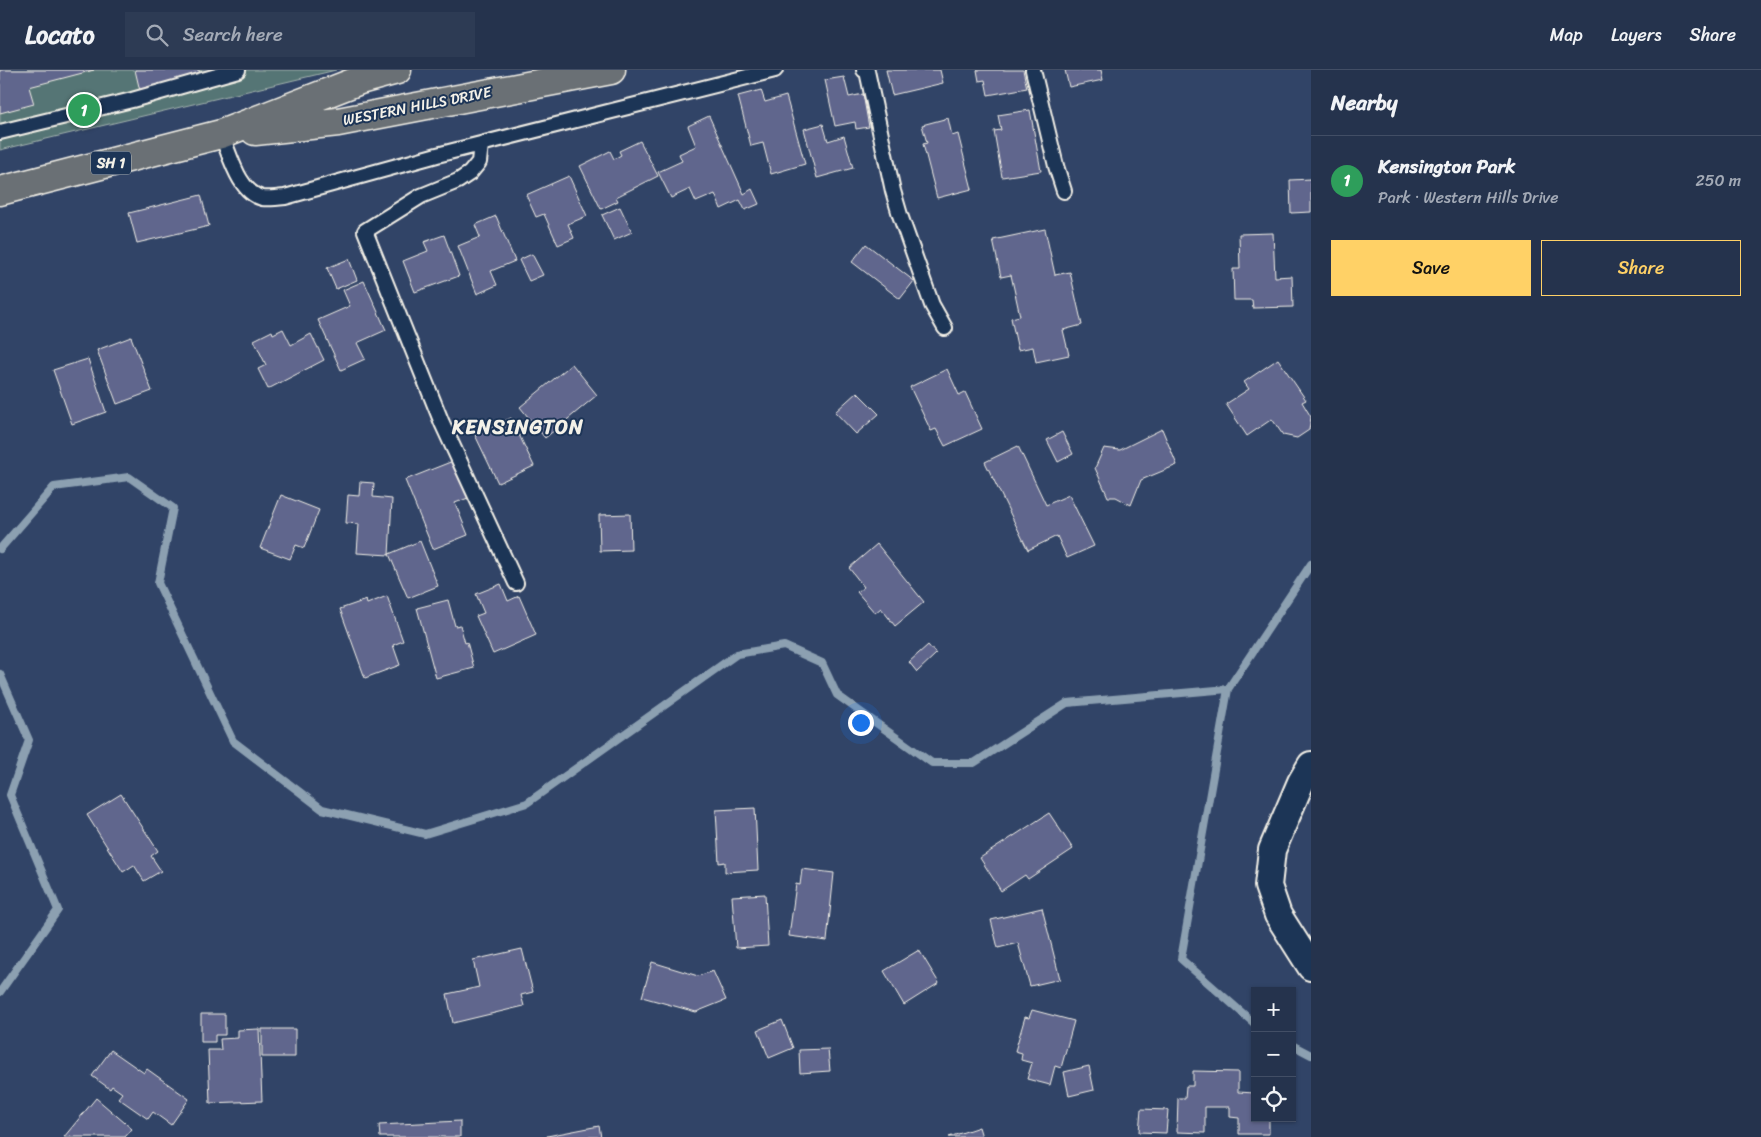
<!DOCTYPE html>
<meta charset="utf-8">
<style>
:root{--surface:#25334d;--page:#2d3b54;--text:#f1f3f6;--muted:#a3aab6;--line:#424e65;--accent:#ffd166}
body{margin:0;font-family:Sriracha,sans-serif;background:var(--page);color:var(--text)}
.controls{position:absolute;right:15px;bottom:15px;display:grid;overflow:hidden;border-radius:0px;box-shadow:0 1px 4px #0004}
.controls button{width:45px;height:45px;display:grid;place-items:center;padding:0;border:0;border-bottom:1px solid var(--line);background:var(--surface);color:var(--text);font:25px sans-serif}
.you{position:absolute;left:860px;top:652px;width:18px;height:18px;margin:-12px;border:4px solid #fff;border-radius:50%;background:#1a73e8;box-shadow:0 0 0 8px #1a73e833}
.badge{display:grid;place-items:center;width:32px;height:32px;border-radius:50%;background:var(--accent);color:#fff;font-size:16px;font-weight:700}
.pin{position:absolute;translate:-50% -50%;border:2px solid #fff;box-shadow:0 1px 5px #0006}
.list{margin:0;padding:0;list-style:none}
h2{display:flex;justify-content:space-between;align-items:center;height:65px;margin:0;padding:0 20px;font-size:21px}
h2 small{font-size:16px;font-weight:400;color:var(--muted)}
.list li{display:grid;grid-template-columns:32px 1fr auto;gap:15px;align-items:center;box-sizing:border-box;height:90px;padding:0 20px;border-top:1px solid var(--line)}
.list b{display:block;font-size:19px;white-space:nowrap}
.list p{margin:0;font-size:16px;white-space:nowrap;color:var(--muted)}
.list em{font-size:16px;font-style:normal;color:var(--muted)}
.actions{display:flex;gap:10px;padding:15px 20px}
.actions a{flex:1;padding:11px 0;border:1px solid var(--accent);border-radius:0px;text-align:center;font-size:18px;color:var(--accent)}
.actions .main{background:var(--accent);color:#111}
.icon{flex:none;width:28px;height:28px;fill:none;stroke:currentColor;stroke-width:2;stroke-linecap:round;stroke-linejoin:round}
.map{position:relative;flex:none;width:1311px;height:1067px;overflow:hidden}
header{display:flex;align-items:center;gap:30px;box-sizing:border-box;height:70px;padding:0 25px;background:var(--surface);border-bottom:1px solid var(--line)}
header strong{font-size:24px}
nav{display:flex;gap:28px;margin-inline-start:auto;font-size:18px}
.search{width:350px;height:45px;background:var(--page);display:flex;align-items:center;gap:12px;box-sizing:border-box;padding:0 18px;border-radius:0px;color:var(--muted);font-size:19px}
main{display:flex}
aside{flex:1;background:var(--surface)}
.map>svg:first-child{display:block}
.green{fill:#557574;stroke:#a4b3ae}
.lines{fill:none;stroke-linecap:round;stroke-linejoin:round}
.stream{stroke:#8ca0b1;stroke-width:8}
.building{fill:#60668d;stroke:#f4f1e8}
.service-casing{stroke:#f4f1e8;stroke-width:18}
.minor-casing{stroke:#f4f1e8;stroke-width:30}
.trunk-casing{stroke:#f4f1e8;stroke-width:31}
.service{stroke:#1d3557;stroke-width:14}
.minor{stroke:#1d3557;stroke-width:26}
.trunk{stroke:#6a7074;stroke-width:28}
.labels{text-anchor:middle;stroke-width:4;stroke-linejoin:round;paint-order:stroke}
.shield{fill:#1d3557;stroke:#b4b9bc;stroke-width:1}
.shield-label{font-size:14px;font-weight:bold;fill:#f4f1e8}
.street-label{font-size:15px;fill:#f4f1e8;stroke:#1d3557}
.district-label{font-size:20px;font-weight:bold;letter-spacing:1px;fill:#f4f1e8;stroke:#1d3557}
</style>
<header>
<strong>Locato</strong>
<div class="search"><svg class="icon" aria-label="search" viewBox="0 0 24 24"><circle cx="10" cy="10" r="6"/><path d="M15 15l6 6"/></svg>Search here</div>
<nav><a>Map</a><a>Layers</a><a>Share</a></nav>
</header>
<main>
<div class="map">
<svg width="1311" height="1067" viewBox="0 0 1311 1067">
<rect width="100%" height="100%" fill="#314467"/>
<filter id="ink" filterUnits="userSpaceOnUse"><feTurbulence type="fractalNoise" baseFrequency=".02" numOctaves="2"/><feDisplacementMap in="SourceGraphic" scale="10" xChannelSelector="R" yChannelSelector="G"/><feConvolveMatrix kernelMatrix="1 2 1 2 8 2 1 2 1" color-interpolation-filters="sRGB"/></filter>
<g filter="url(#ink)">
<path class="green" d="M0,0H336L0,80Z"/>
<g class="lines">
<path class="stream" d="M0,479L54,417L129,407L173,438L158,513L233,671L322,739L425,764L527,733L737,584L784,576L822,593L837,625L932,693H974L1067,633L1228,619
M0,604L29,670L10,725L58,840L0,922
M1255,954L1181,889L1228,619L1311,494
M1292,975L1311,985"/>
</g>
<path class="building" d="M0,0H94L29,17L34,34L0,43Z
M135,0H199L200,5L140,21Z
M886,0H940L943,13L892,25Z
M977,0H1023L1027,18L988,25L985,10L979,11Z
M1065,0H1101L1103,10L1069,17Z
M844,7L849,27L863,24L869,57L856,59L855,52L835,56L825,10Z
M761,20L765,32L786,26L805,94L771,104L763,73L751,76L738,26Z
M1030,40L1041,101L1002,107L994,61L1001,60L998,45Z
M709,46L744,124L752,119L759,134L745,140L740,130L721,139L715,124L696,132L690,119L671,128L658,102L682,91L679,84L696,76L688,56Z
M948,48L952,66L958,64L972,119L937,128L923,74L927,73L922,55Z
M823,54L828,71L844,66L853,98L817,108L804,59Z
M640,71L658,106L616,127L618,131L601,139L580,96L610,81L614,89L621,85L619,81Z
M569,106L587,146L568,154L574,168L558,175L544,144L536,147L526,125Z
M1311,109V142L1291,143L1290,110Z
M201,125L209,156L137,173L129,143Z
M620,137L632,162L614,170L602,145Z
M496,146L515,191L491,201L497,215L477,224L458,176L480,167L475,155Z
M1045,159L1055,205L1070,202L1082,255L1063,260L1069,285L1036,292L1033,277L1018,280L1011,248L1020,246L1011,205L1001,207L993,170Z
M1273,163L1275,207L1292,206L1293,237L1253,238L1252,230H1234L1233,199H1240L1239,164Z
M444,165L459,206L415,222L403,191L428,181L424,172Z
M866,174L914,211L900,229L852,192Z
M532,184L543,205L529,211L519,190Z
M349,189L357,210L336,219L327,198Z
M364,211L386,260L357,273L365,289L341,300L318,250L350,236L343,220Z
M283,259L291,275L311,264L324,290L268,319L258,299L266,295L254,270L272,261L273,264Z
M131,267L152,321L117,334L97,280Z
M88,289L106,342L72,354L53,300Z
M1278,289L1306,330L1302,332L1311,347L1309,360L1297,368L1283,365L1272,349L1247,366L1226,334L1249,319L1244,312Z
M572,294L597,325L545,368L520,337Z
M947,299L959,325L965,322L982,359L945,376L936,359L931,361L910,317Z
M857,322L879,344L856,364L835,342Z
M511,348L534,396L498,413L475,365Z
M1162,359L1177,395L1141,410L1131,435L1116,427H1108L1095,398L1104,378L1120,380Z
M1062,362L1073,384L1058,392L1047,370Z
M1018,376L1046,435L1069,425L1094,476L1067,488L1057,466L1028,480L985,392Z
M453,391L468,428L455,433L468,465L433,479L405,410Z
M360,412L374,413L373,427L392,429L389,485L357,483L359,454L346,453L348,425L359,426Z
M281,425L319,440L304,478L296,475L290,489L260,478Z
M630,444L631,480L600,481L599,445Z
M420,471L438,516L408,528L389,484Z
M877,474L924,532L895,556L881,538L875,543L857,522L864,517L849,498Z
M501,514L508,531L519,526L536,565L493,584L476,546L484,543L476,524Z
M387,526L403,571L393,575L400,595L365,608L340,539L366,530L367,534Z
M448,530L455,556L460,555L465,573L467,572L474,598L436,608L417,538Z
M928,575L936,584L917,602L909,592Z
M121,724L158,781L151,786L161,801L144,811L134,795L123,802L87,745Z
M755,738L758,800L725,802V792L719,793L716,740Z
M1049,743L1073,779L1028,809L1025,805L1001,821L980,788Z
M802,799L834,803L827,871L789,866L796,814L800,815Z
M765,824L768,876L736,878L732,826Z
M1042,838L1060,909L1030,916L1018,873L998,878L991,850Z
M522,879L533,922L521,925L524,936L453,953L447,924L479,917L473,890Z
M919,880L939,913L904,935L884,901Z
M652,892L698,906L713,901L726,930L696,942L642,927Z
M1032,940L1074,951L1061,998L1055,996L1050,1015L1027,1009L1032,993L1021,990L1022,983L1015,981L1025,947L1029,948Z
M201,944H225V965H215V972H201Z
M782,950L793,978L769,988L758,960Z
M259,959L262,1031L210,1033L208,980H221L220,969L238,968V960Z
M262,959H295V987H262Z
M828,979L830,1001L800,1003L799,980Z
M111,980L144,1003L147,999L189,1029L171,1055L153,1042L148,1049L118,1028L122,1023L112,1016L110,1019L92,1006Z
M1089,996L1094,1020L1069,1026L1064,1002Z
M1193,1001L1238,1002V1022L1255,1023V1048H1269V1064H1239V1048L1230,1047V1037H1205V1063L1177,1062L1178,1028H1185L1186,1016H1193Z
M96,1028L132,1059L125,1067H64Z
M1141,1039L1168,1040L1166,1063L1139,1062Z
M460,1051V1067H380L379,1055Z
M599,1056L601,1067H547V1066Z
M979,1057L982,1067H949Z"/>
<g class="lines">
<g class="service-casing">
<path id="service" d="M864,0L867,1L893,121L900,145L932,235L945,258
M1033,0L1056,96L1064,121
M0,62L132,30L238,0
M221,64C230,84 238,122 262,128C269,129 277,128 285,127L437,85L775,0
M481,74L479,92L470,103L458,111L421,126L365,161L442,353L516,513"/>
</g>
<g class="minor-casing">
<path id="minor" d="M1311,695L1301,712L1272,780L1268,816L1278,845L1311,897"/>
</g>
<g class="trunk-casing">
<path id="trunk" d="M255,61L338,52L611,0
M0,121L221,64L360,10L397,0"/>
</g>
<use href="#service" class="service"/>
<use href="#minor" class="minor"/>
<use href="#trunk" class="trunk"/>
</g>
</g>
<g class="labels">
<rect class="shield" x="91" y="81.5" width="40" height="23" rx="4"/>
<g class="shield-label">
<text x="111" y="98">SH 1</text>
</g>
<g class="street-label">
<text transform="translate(417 36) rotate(-11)" y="5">WESTERN HILLS DRIVE</text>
</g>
<g class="district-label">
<text x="518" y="364">KENSINGTON</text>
</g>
</g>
</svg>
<div class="controls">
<button>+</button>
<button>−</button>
<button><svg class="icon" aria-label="locate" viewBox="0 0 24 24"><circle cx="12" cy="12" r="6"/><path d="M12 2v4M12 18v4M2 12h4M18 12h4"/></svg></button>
</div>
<div class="you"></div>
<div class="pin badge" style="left:84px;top:40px;background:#2e9e5b">1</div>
</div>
<aside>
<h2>Nearby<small></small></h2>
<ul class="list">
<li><span class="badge" style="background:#2e9e5b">1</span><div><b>Kensington Park</b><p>Park · Western Hills Drive</p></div><em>250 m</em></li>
</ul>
<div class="actions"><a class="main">Save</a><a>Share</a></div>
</aside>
</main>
